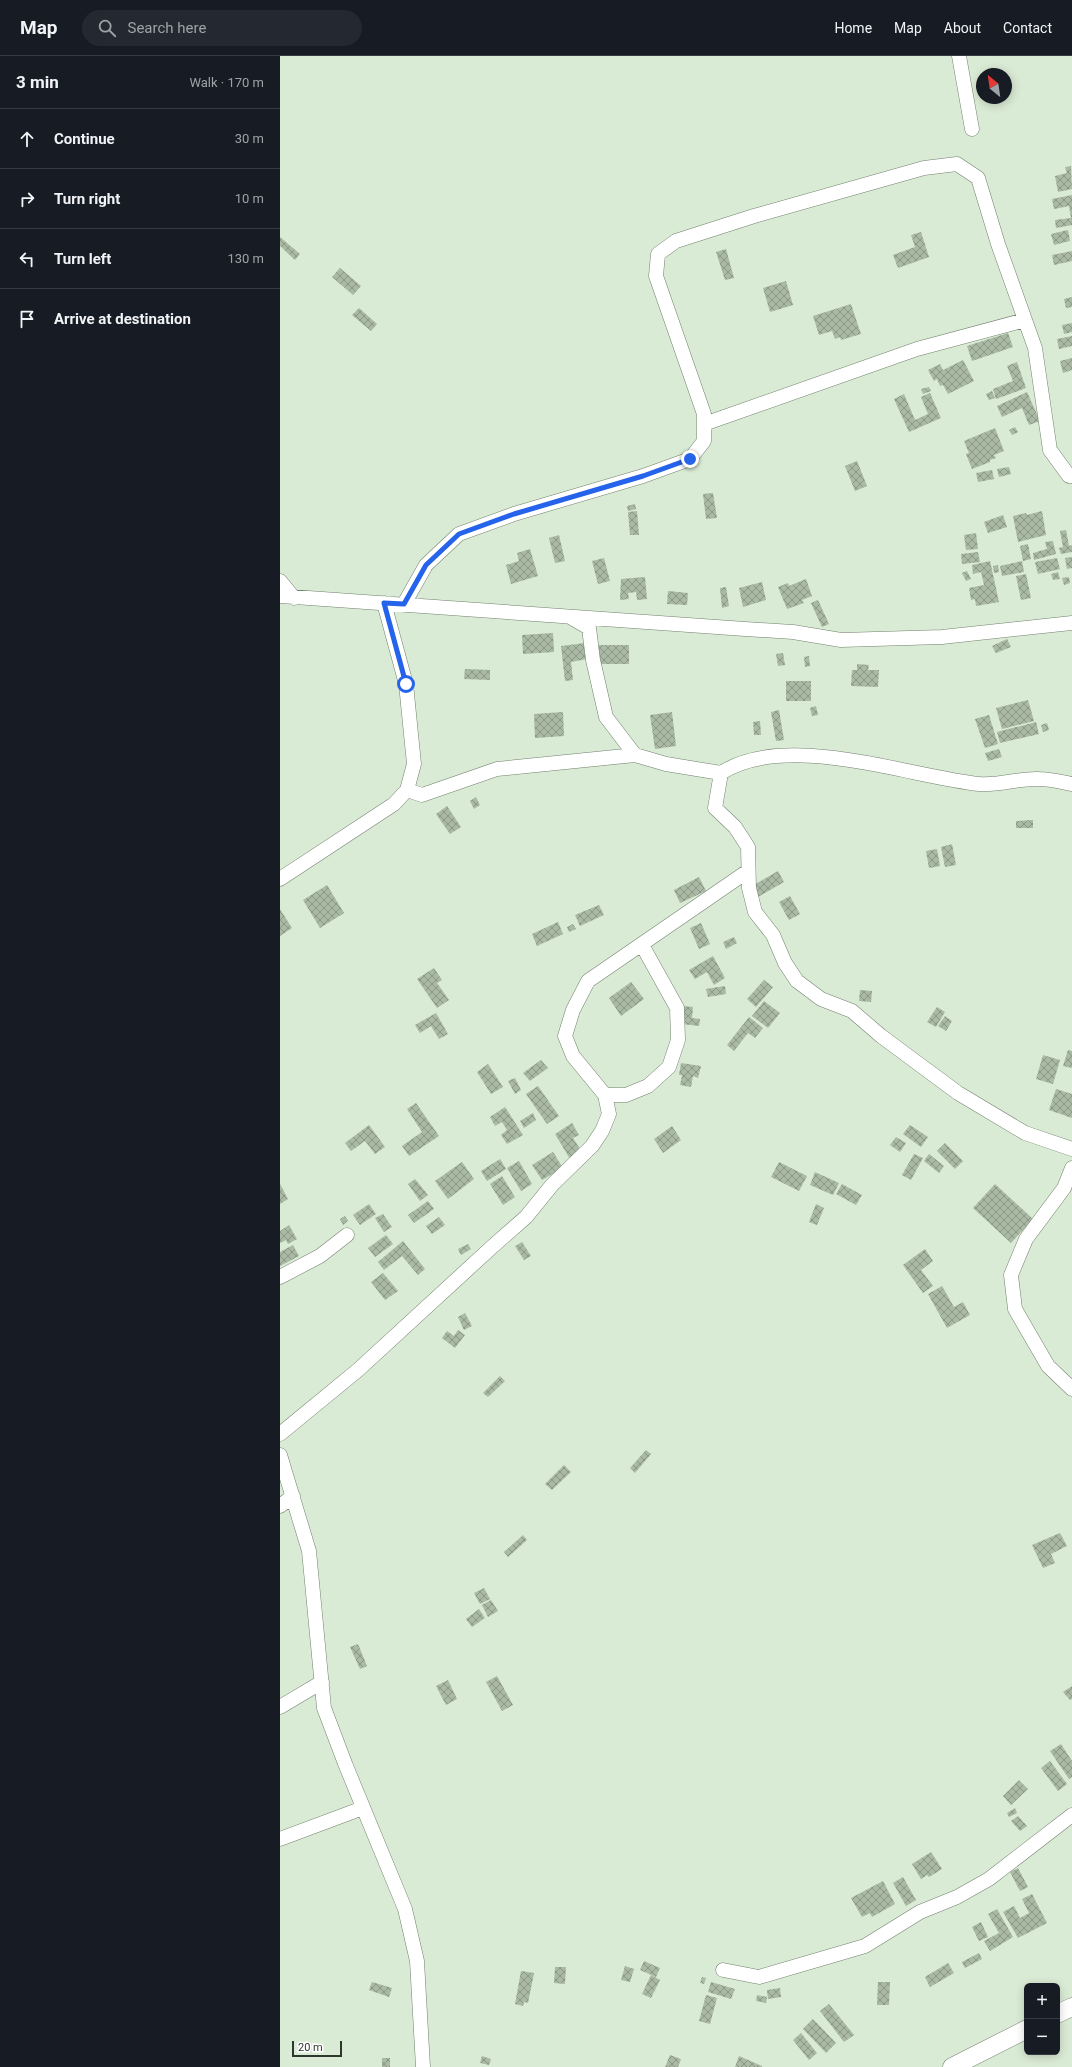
<!DOCTYPE html>
<meta charset="utf-8">
<style>
:root{--surface:#171b24;--page:#242831;--text:#f1f3f6;--muted:#9ea1a6;--line:#363941}
body{margin:0;font-family:Roboto,sans-serif;background:var(--page);color:var(--text)}
.controls{position:absolute;right:12px;bottom:12px;display:grid;overflow:hidden;border-radius:6px;box-shadow:0 2px 10px #0003}
.controls button{width:36px;height:36px;display:grid;place-items:center;padding:0;border:0;border-bottom:1px solid var(--line);background:var(--surface);color:var(--text);font:20px sans-serif}
.compass{position:absolute;left:696px;top:12px;width:36px;height:36px;border-radius:50%;background:var(--surface);box-shadow:0 2px 10px #0003;rotate:331deg}
.scale{position:absolute;left:12px;bottom:10px;width:50px;box-sizing:border-box;padding-left:4px;border:2px solid #2f362d;border-top:0;font-size:11px;line-height:14px;white-space:nowrap;color:#2f362d;-webkit-text-stroke:3px #fff;paint-order:stroke}
.stop{position:absolute;width:12px;height:12px;margin:-9px;border:3px solid #2563eb;border-radius:50%;background:#fff}
.stop.end{background:#2563eb;border-color:#fff;box-shadow:0 1px 4px #0008}
.list{margin:0;padding:0;list-style:none}
h2{display:flex;justify-content:space-between;align-items:center;height:52px;margin:0;padding:0 16px;font-size:17px}
h2 small{font-size:13px;font-weight:400;color:var(--muted)}
.list li{display:grid;grid-template-columns:26px 1fr auto;gap:12px;align-items:center;box-sizing:border-box;height:60px;padding:0 16px;border-top:1px solid var(--line)}
.list b{display:block;font-size:15px;white-space:nowrap}
.list em{font-size:13px;font-style:normal;color:var(--muted)}
.icon{flex:none;width:22px;height:22px;fill:none;stroke:currentColor;stroke-width:2;stroke-linecap:round;stroke-linejoin:round}
.map{position:relative;flex:none;width:792px;height:2011px;overflow:hidden}
header{display:flex;align-items:center;gap:24px;box-sizing:border-box;height:56px;padding:0 20px;background:var(--surface);border-bottom:1px solid var(--line)}
header strong{font-size:19px}
nav{display:flex;gap:22px;margin-inline-start:auto;font-size:14px}
.search{width:280px;height:36px;background:var(--page);display:flex;align-items:center;gap:10px;box-sizing:border-box;padding:0 14px;border-radius:22px;color:var(--muted);font-size:15px}
main{display:flex}
aside{flex:1;background:var(--surface)}
.map>svg:first-child{display:block}
.building{fill:url(#building-cross-hatch)}
.lines{fill:none;stroke-linecap:round;stroke-linejoin:round}
.minor-casing{stroke:#72816e;stroke-width:15}
.tertiary-casing{stroke:#72816e;stroke-width:19}
.minor{stroke:#fff;stroke-width:14}
.tertiary{stroke:#fff;stroke-width:18}
.route{stroke:#2563eb;stroke-width:5}
</style>
<header>
<strong>Map</strong>
<div class="search"><svg class="icon" aria-label="search" viewBox="0 0 24 24"><circle cx="10" cy="10" r="6"/><path d="M15 15l6 6"/></svg>Search here</div>
<nav><a>Home</a><a>Map</a><a>About</a><a>Contact</a></nav>
</header>
<main>
<aside>
<h2>3 min<small>Walk · 170 m</small></h2>
<ul class="list">
<li><svg class="icon" aria-label="ahead" viewBox="0 0 24 24"><path d="M12 20V5M6 11l6-6 6 6"/></svg><div><b>Continue</b></div><em>30 m</em></li>
<li><svg class="icon" aria-label="right" viewBox="0 0 24 24"><path d="M7 20v-9h11M14 6l5 5-5 5"/></svg><div><b>Turn right</b></div><em>10 m</em></li>
<li><svg class="icon" aria-label="left" viewBox="0 0 24 24"><path d="M17 20v-9H6M10 6l-5 5 5 5"/></svg><div><b>Turn left</b></div><em>130 m</em></li>
<li><svg class="icon" aria-label="arrive" viewBox="0 0 24 24"><path d="M6 21V4h12l-3 4 3 4H6"/></svg><div><b>Arrive at destination</b></div></li>
</ul>
</aside>
<div class="map">
<svg width="792" height="2011" viewBox="0 0 792 2011">
<defs>
<pattern id="building-cross-hatch" width="8" height="8" patternUnits="userSpaceOnUse"><rect width="8" height="8" fill="#a9b9a4"/><path d="M0 0l8 8M0 8l8-8" fill="none" stroke="#8a9786"/></pattern>
</defs>
<rect width="100%" height="100%" fill="#daebd5"/>
<path class="building" d="M791,110L792,133L778,136L775,120L787,117L785,111Z
M792,139V169L776,172L775,164L791,162L789,150L774,153L772,143Z
M788,174L790,185L774,189L771,178Z
M641,176L649,201L618,212L613,199L635,191L631,179Z
M0,181L20,198L15,204L0,190Z
M446,193L454,222L445,224L436,196Z
M792,195V205L774,209L772,199Z
M60,212L81,230L73,239L52,221Z
M506,225L513,249L490,256L483,232Z
M792,241V251L786,252L784,243Z
M571,248L581,278L561,284L560,281L555,283L552,275L539,279L533,260Z
M79,252L97,268L91,275L72,259Z
M792,267V276L784,278L782,269Z
M728,277L733,291L692,305L687,290Z
M792,280V290L779,293L777,283Z
M792,302V314L783,317L780,305Z
M683,304L694,325L668,338L663,329L660,330L657,323L654,325L648,314L660,308L663,314Z
M737,306L746,332L716,343L713,333L733,325L727,310Z
M649,331L651,335L643,338L641,333Z
M712,335L715,342L709,344L706,338Z
M747,336L760,365L749,369L742,352L722,361L717,350Z
M650,337L661,362L629,376L614,343L624,338L635,364L648,358L641,341Z
M735,371L738,376L732,379L729,374Z
M715,372L724,395L714,399L716,402L710,404V406L692,413L686,398L689,397L684,385Z
M577,405L587,430L575,435L565,410Z
M729,411L731,418L719,421L717,413Z
M712,414L714,423L698,426L696,417Z
M433,437L437,462L426,463L423,438Z
M355,448L356,453L348,455L347,450Z
M357,455L359,479H350L348,456Z
M762,455L766,479L738,486L733,460L746,457L747,459Z
M723,459L727,471L708,477L704,466Z
M786,474L789,490L792,489V496L781,498L779,492L783,491L780,475Z
M696,477L698,493L686,494L684,479Z
M279,479L285,505L275,507L269,482Z
M773,485L776,498L754,504L753,497L767,493L765,486Z
M748,488L751,503L743,505L740,490Z
M250,493L258,520L231,528L226,509L239,505L237,497Z
M698,496L700,506L682,508L681,498Z
M792,501V512L787,513L785,502Z
M324,502L330,525L318,528L312,505Z
M777,502L780,513L758,518L755,506Z
M710,505L719,546L696,550L695,543L691,544L689,532L704,529L701,516L693,518L692,509Z
M742,505L744,516L722,520L720,510Z
M718,509L719,516L714,517L713,510Z
M687,515L691,523L686,525L682,517Z
M778,516L780,523L773,524L771,518Z
M746,518L751,542L741,544L736,520Z
M365,521L367,543L357,544L356,536L348,537L349,543L340,544L341,523Z
M789,521L790,527L784,529L782,522Z
M526,523L532,540L522,544L524,547L507,553L498,531L508,527L509,530Z
M482,526L486,544L463,551L459,532Z
M446,531L449,550L442,552L440,532Z
M388,535L408,537L407,549L387,548Z
M538,544L549,568L542,571L531,547Z
M273,577L274,596L243,598L242,579Z
M727,583L731,591L716,597L712,590Z
M305,587L307,603L291,606L293,624L285,625L281,590Z
M318,589H349V608H318Z
M503,597L505,609L498,610L496,598Z
M529,600L530,610L525,611L524,601Z
M577,608L589,609L588,614H599L598,631L571,630L572,614H577Z
M185,613L210,614V624L184,623Z
M506,625H531V645H506Z
M748,644L754,665L722,673L716,652Z
M536,650L538,659L532,660L530,652Z
M499,654L504,684L496,685L491,656Z
M283,656L284,680L255,682L254,658Z
M392,656L396,690L375,693L370,659Z
M709,659L718,688L705,692L695,663Z
M480,665L481,679H474L473,666Z
M756,666L759,678L720,687L717,676Z
M767,667L769,674L763,676L761,669Z
M719,693L722,701L708,705L705,697Z
M196,741L200,749L194,753L190,745Z
M167,750L181,771L170,778L156,758Z
M753,764V772H736V765Z
M672,788L676,809L665,811L661,791Z
M657,793L660,810L649,812L646,795Z
M498,815L504,826L478,841L472,830Z
M419,821L426,835L400,847L394,834Z
M47,829L64,857L40,872L23,844Z
M510,840L520,858L509,864L499,846Z
M319,849L324,859L300,870L295,859Z
M0,853L12,872L0,880Z
M278,866L283,878L257,890L252,878Z
M421,867L430,888L419,893L410,872Z
M293,868L296,873L289,876L287,871Z
M454,881L457,887L446,893L443,886Z
M433,900L445,922L434,929L427,916L415,923L409,914Z
M154,912L162,924L157,927L169,944L157,952L137,923Z
M484,924L493,931L476,951L467,943Z
M351,926L364,943L341,960L329,942Z
M445,930L446,938L428,941L426,933Z
M580,934L592,935L591,946L579,945Z
M484,945L500,957L488,972L472,960Z
M403,950L413,951L412,962L420,963L419,970L402,968Z
M657,951L665,956L656,971L647,966Z
M156,957L168,978L159,983L151,970L140,977L135,969Z
M665,960L672,965L666,975L658,970Z
M469,961L483,972L475,982L468,977L454,995L447,989Z
M788,994L792,995V1012L783,1010Z
M763,999L780,1004L773,1028L756,1023Z
M261,1004L268,1012L250,1025L243,1017Z
M401,1007L421,1010L418,1022L413,1020L411,1031L400,1029L402,1019H399Z
M208,1008L223,1031L211,1038L197,1016Z
M235,1022L241,1034L235,1038L228,1025Z
M258,1030L279,1060L267,1068L246,1038Z
M776,1033L792,1038V1062L769,1054Z
M136,1047L159,1080L129,1100L122,1090L142,1076L127,1053Z
M225,1051L243,1079L227,1088L221,1079L227,1074L222,1066L215,1070L210,1061Z
M253,1057L256,1064L244,1072L240,1065Z
M292,1067L299,1079L293,1082L302,1096L290,1103L275,1078Z
M89,1069L105,1091L95,1098L85,1085L71,1095L65,1087Z
M630,1069L648,1081L641,1091L623,1078Z
M392,1070L401,1084L383,1097L374,1083Z
M616,1081L626,1087L620,1096L610,1089Z
M665,1087L683,1105L675,1113L657,1095Z
M273,1096L283,1112L262,1124L252,1109Z
M634,1098L643,1102L631,1124L622,1119Z
M649,1098L664,1110L659,1117L644,1105Z
M220,1103L226,1113L207,1125L201,1115Z
M239,1105L252,1128L241,1135L227,1112Z
M182,1106L194,1123L168,1143L155,1125Z
M499,1106L527,1120L519,1135L491,1121Z
M535,1116L559,1127L553,1139L530,1129Z
M222,1120L235,1141L223,1149L210,1128Z
M135,1123L148,1139L140,1145L128,1128Z
M0,1128L8,1143L0,1148Z
M562,1128L582,1139L576,1149L556,1138Z
M715,1128L753,1163L731,1187L693,1152Z
M148,1145L154,1153L134,1167L128,1159Z
M89,1148L96,1158L80,1169L73,1159Z
M536,1148L544,1152L537,1169L529,1166Z
M103,1158L112,1171L104,1176L95,1162Z
M65,1160L68,1165L63,1169L60,1163Z
M159,1161L165,1169L152,1178L146,1170Z
M9,1169L17,1183L8,1188L6,1184L0,1187V1175Z
M106,1179L113,1188L95,1201L88,1192Z
M123,1185L145,1213L138,1219L122,1200L104,1214L98,1206Z
M242,1186L251,1200L244,1204L235,1190Z
M188,1188L191,1193L181,1199L178,1193Z
M13,1189L19,1200L0,1210V1196Z
M645,1193L653,1205L641,1214L653,1230L643,1237L623,1209Z
M103,1217L118,1235L105,1244L91,1226Z
M662,1230L674,1251L683,1246L690,1259L667,1272L648,1238Z
M185,1257L192,1270L184,1274L178,1261Z
M178,1274L185,1279L175,1292L162,1282L167,1275L174,1280Z
M220,1320L225,1325L208,1341L203,1337Z
M366,1394L371,1398L355,1417L350,1412Z
M284,1409L291,1416L272,1434L265,1428Z
M780,1477L787,1490L771,1498L775,1507L763,1512L752,1489Z
M243,1479L247,1484L228,1501L224,1496Z
M204,1532L210,1543L200,1548L194,1537Z
M211,1544L218,1555L208,1561L202,1549Z
M199,1553L205,1562L192,1571L186,1563Z
M78,1588L87,1610L80,1613L70,1591Z
M217,1620L233,1649L222,1655L206,1626Z
M168,1624L177,1643L166,1649L156,1630Z
M792,1630V1643L790,1644L783,1636Z
M781,1688L792,1705V1721L789,1723L770,1695Z
M770,1705L787,1728L778,1735L761,1712Z
M739,1724L748,1733L731,1749L723,1740Z
M735,1752L737,1757L729,1761L727,1757Z
M738,1760L747,1770L740,1775L731,1765Z
M651,1796L662,1813L649,1821L647,1819L641,1823L632,1808Z
M738,1812L748,1831L740,1835L730,1816Z
M623,1821L636,1844L626,1850L613,1827Z
M603,1825L615,1848L592,1861L590,1857L582,1861L571,1842Z
M752,1838L767,1867L738,1882L723,1856L734,1850L740,1862L749,1857L742,1843Z
M717,1853L733,1881L710,1895L704,1885L719,1877L708,1858Z
M701,1866L708,1881L699,1885L692,1871Z
M699,1897L702,1903L685,1912L682,1906Z
M364,1905L380,1912L376,1921L360,1914Z
M668,1907L674,1917L650,1931L645,1921Z
M345,1910L354,1913L350,1926L341,1924Z
M275,1911H286L285,1928L274,1927Z
M241,1915L254,1917L248,1947L244,1946L243,1950L235,1948Z
M371,1919L380,1924L371,1942L362,1938Z
M422,1921L426,1922L424,1928L420,1927Z
M92,1926L112,1932L109,1941L89,1934Z
M431,1926L455,1933L451,1943L428,1936Z
M598,1926H610L609,1949H597Z
M500,1932L501,1941L488,1943L487,1934Z
M426,1939L437,1942L430,1968L419,1965Z
M477,1939L487,1941L486,1947L476,1945Z
M549,1948L574,1979L564,1986L540,1955Z
M533,1963L556,1987L546,1997L523,1973Z
M521,1977L537,1997L529,2004L513,1984Z
M390,1999L401,2003L398,2011H385Z
M202,2000L211,2003L209,2009L200,2007Z
M459,2000L482,2010V2011H455Z
M102,2002H110V2011H102Z"/>
<g class="lines">
<g class="minor-casing">
<path id="minor" d="M679,0L692,73
M424,368L637,293L745,264
M0,525L14,542
M0,540L465,573L513,576L561,584L662,581L792,567
M124,548L146,509L179,478L234,458L363,420L410,403L424,385V358L376,220L378,198L396,185L474,160L644,112L677,108L698,122L718,188L755,292L770,394L789,420H792
M290,561L309,572L313,604L326,661L355,699L386,708L441,717L435,752L455,771L468,791L469,832L475,856L493,879L505,907L517,925L541,943L572,955L601,980L678,1037L745,1077L792,1093
M441,717C505,675 627,720 699,728C718,730 739,722 759,723C770,723 781,726 792,728
M127,734L142,739L217,713L355,699
M0,823L114,748L127,734L134,708L126,628L104,547
M325,1039H346L368,1030L389,1011L398,984L397,952L362,889
M792,1112L784,1132L746,1183L731,1219L735,1253L768,1310L792,1333
M0,1221L40,1200L67,1179
M0,1378L78,1314L213,1190L246,1161L272,1129L312,1090L322,1075L329,1058L325,1039L293,1000L285,980L293,954L308,925L468,815
M0,1399L29,1495L44,1652L66,1710L125,1853L137,1905L143,2011
M0,1450L13,1440
M0,1651L42,1626
M0,1783L83,1752
M443,1914L479,1921L585,1890L640,1856L677,1841L709,1823L792,1759"/>
</g>
<g class="tertiary-casing">
<path id="tertiary" d="M777,1958L792,1951
M672,2011L747,1973"/>
</g>
<use href="#minor" class="minor"/>
<use href="#tertiary" class="tertiary"/>
</g>
<g class="lines">
<path class="route" d="M126,628L104,547L124,548L146,509L179,478L234,458L363,420L410,403"/>
</g>
</svg>
<div class="controls">
<button>+</button>
<button>−</button>
</div>
<svg class="compass" viewBox="-18 -18 36 36"><path d="M0-13l5 13h-10z" fill="#e53935"/><path d="M0 13l5-13h-10z" fill="#9ea1a6"/></svg>
<div class="scale">20 m</div>
<div class="stop" style="left:126px;top:628px"></div>
<div class="stop end" style="left:410px;top:403px"></div>
</div>
</main>
